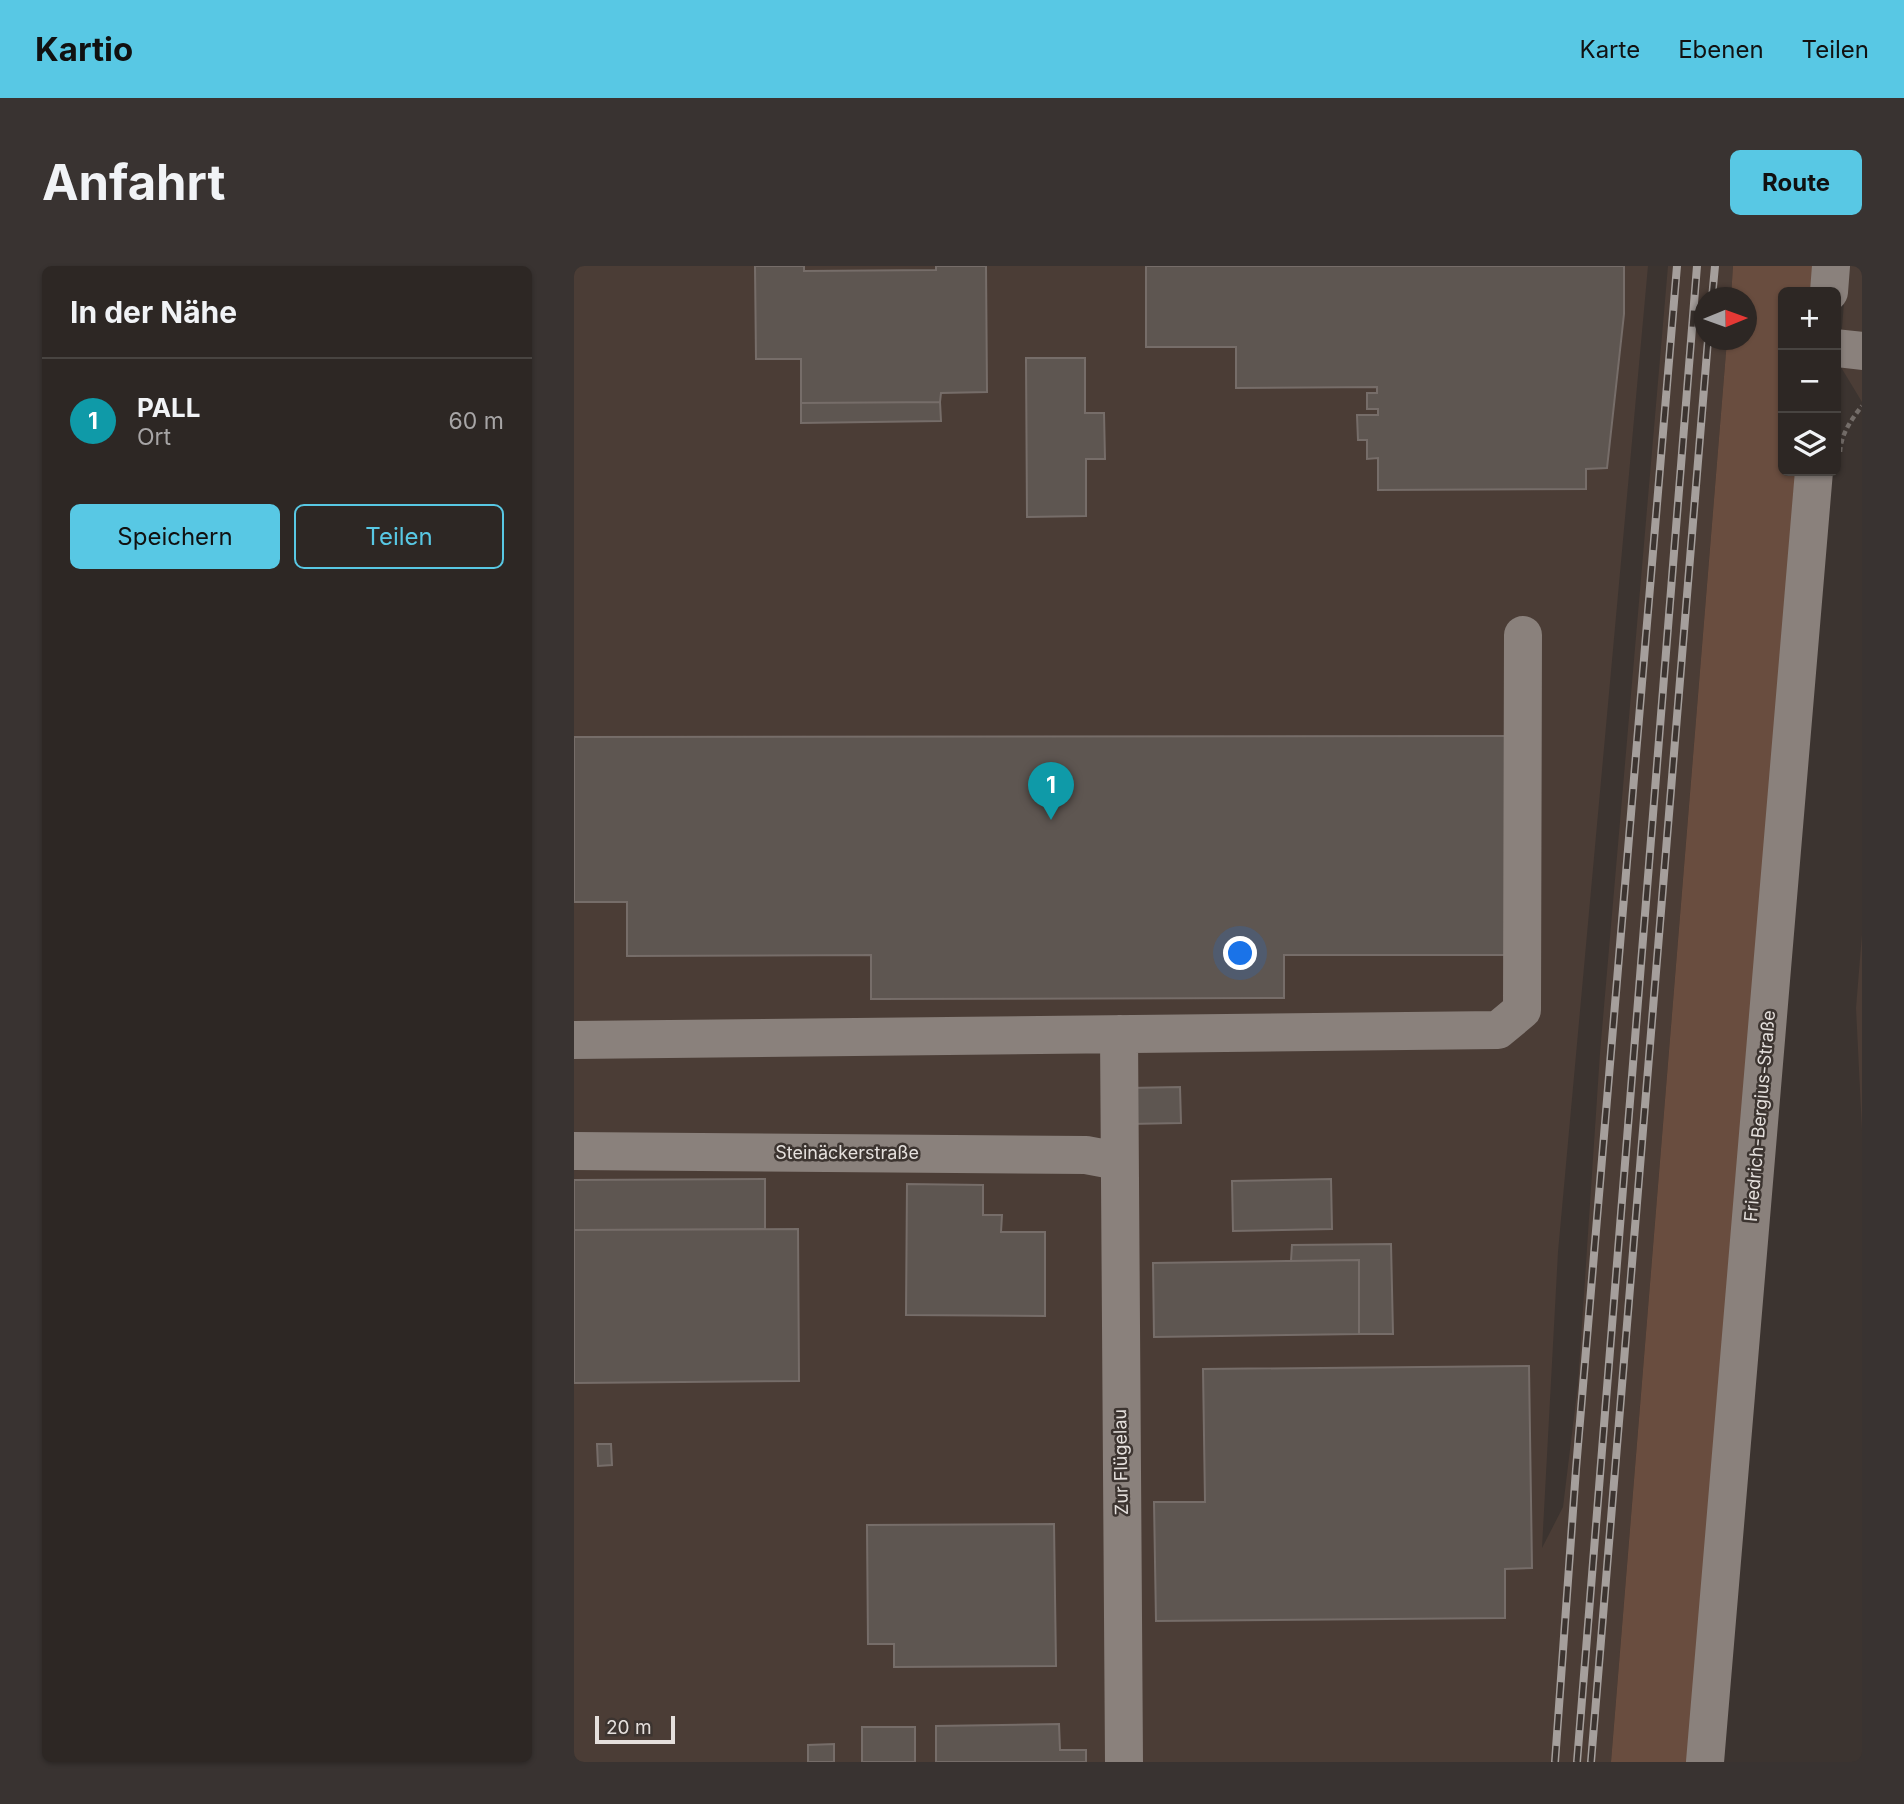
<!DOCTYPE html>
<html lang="de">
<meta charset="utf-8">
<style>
:root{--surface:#2d2724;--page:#393331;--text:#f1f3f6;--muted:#a7a5a6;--line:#484441;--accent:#58c8e4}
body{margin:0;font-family:Inter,sans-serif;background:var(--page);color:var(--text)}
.controls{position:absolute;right:21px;top:21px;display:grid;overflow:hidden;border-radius:10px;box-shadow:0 2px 5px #0004}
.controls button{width:63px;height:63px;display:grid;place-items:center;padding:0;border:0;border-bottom:2px solid var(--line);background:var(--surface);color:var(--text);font:35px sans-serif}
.compass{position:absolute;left:1120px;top:21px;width:63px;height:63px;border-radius:50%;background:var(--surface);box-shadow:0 2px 5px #0004;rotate:89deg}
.scale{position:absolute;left:21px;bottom:18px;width:80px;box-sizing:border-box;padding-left:7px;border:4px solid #e5e0dd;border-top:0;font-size:19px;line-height:24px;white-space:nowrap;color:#e5e0dd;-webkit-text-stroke:5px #3c3430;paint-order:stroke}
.you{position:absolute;left:667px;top:688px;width:24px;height:24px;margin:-18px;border:5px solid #fff;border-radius:50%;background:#1a73e8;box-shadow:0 0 0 10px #1a73e833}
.badge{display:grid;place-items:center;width:46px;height:46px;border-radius:50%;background:var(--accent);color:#fff;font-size:23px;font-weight:700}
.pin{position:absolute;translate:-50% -58px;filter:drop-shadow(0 2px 4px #0008)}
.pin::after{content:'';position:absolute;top:37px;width:24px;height:21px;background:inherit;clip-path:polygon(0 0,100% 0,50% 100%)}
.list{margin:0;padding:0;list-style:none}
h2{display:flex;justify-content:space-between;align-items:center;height:91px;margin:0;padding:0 28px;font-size:30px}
h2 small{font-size:23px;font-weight:400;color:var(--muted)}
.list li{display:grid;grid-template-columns:46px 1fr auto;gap:21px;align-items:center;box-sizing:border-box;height:126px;padding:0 28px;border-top:2px solid var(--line)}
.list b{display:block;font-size:26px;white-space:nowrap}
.list p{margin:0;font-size:23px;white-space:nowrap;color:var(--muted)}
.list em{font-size:23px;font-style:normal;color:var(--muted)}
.actions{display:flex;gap:14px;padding:21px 28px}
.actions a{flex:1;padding:16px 0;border:2px solid var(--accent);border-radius:10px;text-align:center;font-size:24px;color:var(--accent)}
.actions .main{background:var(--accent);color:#111}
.icon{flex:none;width:38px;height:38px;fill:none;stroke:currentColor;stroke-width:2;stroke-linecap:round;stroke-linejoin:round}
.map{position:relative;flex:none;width:1288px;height:1496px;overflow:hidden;border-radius:10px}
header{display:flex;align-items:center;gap:42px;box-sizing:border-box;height:98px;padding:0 35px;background:var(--accent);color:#111}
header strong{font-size:33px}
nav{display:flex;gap:38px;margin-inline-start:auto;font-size:24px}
.intro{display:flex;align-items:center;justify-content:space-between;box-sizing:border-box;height:168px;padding:0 42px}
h1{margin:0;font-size:49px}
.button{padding:18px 32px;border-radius:10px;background:var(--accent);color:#111;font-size:24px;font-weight:700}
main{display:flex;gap:42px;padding:0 42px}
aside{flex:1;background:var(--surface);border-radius:10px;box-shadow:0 2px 5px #0004}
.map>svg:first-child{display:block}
.built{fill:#4b3d36}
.green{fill:#694d3f}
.building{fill:#5e5651;stroke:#766d69;stroke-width:2}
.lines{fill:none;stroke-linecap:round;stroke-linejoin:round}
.path{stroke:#746d69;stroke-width:4.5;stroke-dasharray:5 3.5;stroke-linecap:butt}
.minor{stroke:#8a817c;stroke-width:38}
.rail-casing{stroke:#a59f9c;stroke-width:8}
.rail{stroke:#3c3430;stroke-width:5;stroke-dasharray:16;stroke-linecap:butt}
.labels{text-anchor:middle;stroke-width:5;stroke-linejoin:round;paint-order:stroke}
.street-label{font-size:18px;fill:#e5e0dd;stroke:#3c3430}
</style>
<header>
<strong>Kartio</strong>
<nav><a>Karte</a><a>Ebenen</a><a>Teilen</a></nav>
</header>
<div class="intro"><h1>Anfahrt</h1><a class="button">Route</a></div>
<main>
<aside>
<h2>In der Nähe<small></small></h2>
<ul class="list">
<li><span class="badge" style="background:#0f9aa8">1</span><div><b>PALL</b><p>Ort</p></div><em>60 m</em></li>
</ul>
<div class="actions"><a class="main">Speichern</a><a>Teilen</a></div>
</aside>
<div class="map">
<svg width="1288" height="1496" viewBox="0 0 1288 1496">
<rect width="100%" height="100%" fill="#3c3430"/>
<path class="built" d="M0,0H1074L984,986L968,1282L989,1241L1004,1118L1026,787L1094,0H1159L1157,31L1130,32V74H1153L1037,1496H0Z
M1273,0H1288V136L1265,98Z
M1288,668V865L1282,742Z"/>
<path class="green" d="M1159,0H1242L1240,26H1209V205H1225L1119,1496H1037L1153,74H1172V32L1157,31Z"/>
<path class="building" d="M181,0H230V5L362,4V0H412L413,126L367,127L366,136L227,137V93H182Z
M572,0H1050V48L1033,202L1012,203V223L804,224V192L793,193V174H784L783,149H804V143H793V127H803V121L662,122V81H572Z
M452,92H511V147H530L531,193H512V250L453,251Z
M366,136L367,155L227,157V137Z
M955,470V689H710V732L297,733V689L53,690V636H0V471Z
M606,821L607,857L555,858L554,822Z
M191,913V963L0,964V914Z
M757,913L758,963L659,965L658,915Z
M333,918L409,919V949H428L427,966H471V1050L332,1049Z
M224,963L225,1115L0,1117V964Z
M817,978L819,1068H785V994L717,995L718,979Z
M785,994V1068L580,1071L579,997Z
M955,1100L958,1302L931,1303V1352L582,1355L580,1236H631L629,1103Z
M23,1178H37L38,1199L24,1200Z
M480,1258L482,1400L320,1401V1378H294L293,1259Z
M485,1458L486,1484H512V1496H362V1460Z
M288,1461H341V1496H288Z
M260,1478V1496H234V1479Z"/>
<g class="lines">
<path class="path" d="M1266,186C1267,168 1277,154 1288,140"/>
<path class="minor" d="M1255,26L1257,0
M1262,82L1288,85
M545,768L550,1496
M0,774L924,764L948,744L949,369
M0,885L512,889L544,895
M1131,1496L1240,205"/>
<g class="rail-casing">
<path id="rail" d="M1138,32L1141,0
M981,1496L1002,1203L1103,0
M1003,1496L1123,0
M1017,1496L1134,74"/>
</g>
<use href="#rail" class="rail"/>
</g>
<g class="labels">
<g class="street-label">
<text transform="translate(1186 850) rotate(-85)" y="6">Friedrich-Bergius-Straße</text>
<text x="273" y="893">Steinäckerstraße</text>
<text transform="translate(547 1196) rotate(-91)" y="6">Zur Flügelau</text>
</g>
</g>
</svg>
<div class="controls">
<button>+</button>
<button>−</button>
<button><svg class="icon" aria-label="layers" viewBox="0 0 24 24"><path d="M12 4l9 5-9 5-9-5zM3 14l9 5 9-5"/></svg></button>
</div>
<svg class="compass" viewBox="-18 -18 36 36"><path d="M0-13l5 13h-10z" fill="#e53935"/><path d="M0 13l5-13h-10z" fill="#a7a5a6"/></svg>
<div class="scale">20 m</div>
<div class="you"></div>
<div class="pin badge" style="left:477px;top:554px;background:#0f9aa8">1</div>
</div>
</main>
